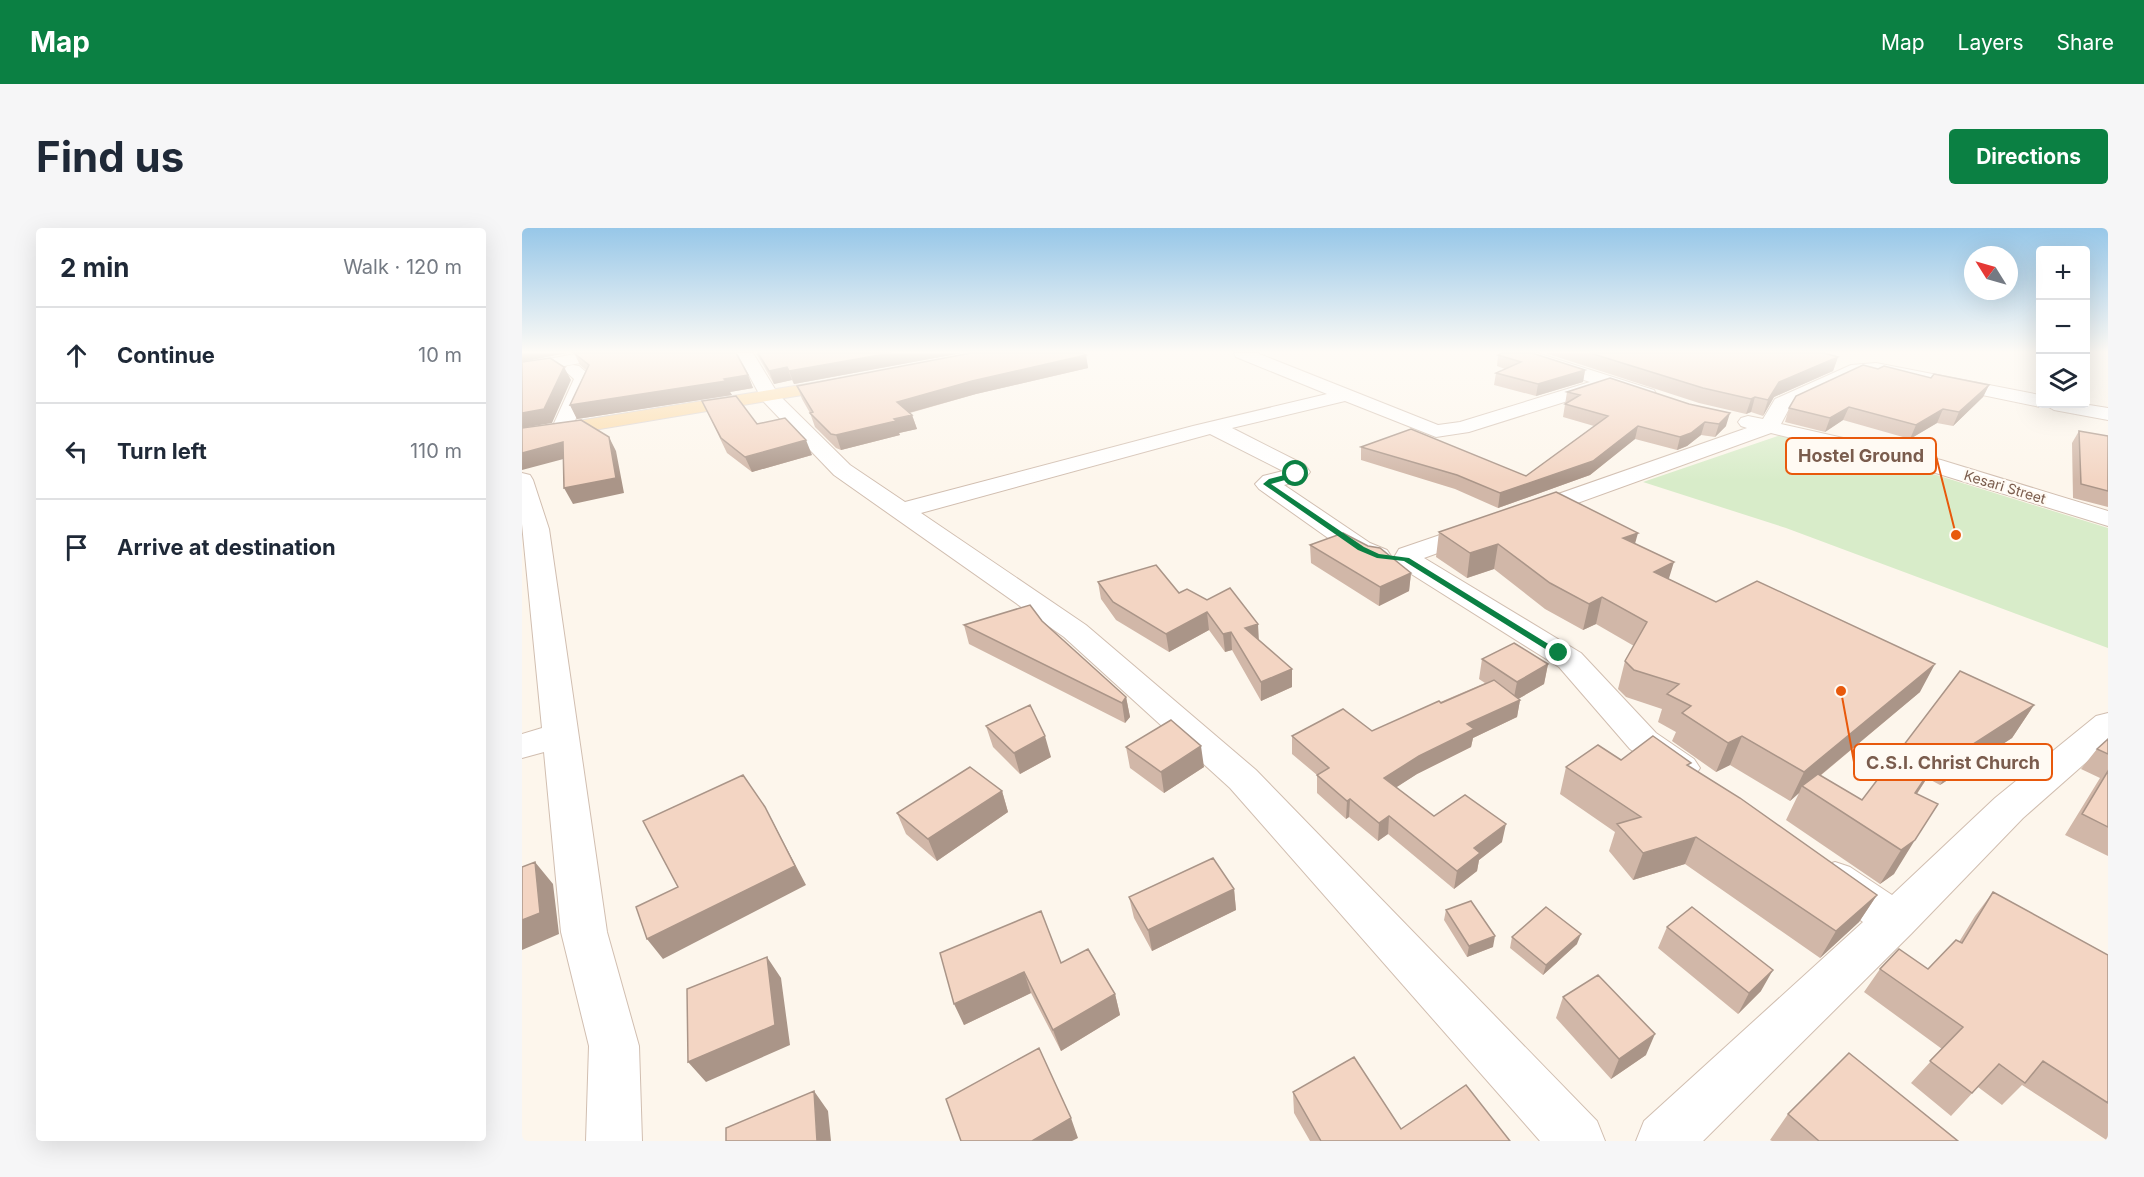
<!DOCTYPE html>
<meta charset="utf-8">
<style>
:root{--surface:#fff;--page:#f6f6f7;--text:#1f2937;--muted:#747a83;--line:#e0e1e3;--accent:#0b8043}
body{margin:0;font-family:Inter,sans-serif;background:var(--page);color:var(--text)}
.controls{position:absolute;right:18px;top:18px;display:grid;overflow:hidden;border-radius:6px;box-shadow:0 6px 24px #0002}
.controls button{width:54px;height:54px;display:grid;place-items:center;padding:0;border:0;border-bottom:2px solid var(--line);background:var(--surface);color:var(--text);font:30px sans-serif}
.compass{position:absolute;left:1442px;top:18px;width:54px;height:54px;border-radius:50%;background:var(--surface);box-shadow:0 6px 24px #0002;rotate:307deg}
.stop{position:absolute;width:18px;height:18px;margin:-14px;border:4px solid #0b8043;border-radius:50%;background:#fff}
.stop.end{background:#0b8043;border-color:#fff;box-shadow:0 2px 6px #0008}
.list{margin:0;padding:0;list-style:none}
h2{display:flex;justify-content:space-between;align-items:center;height:78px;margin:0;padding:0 24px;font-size:26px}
h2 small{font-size:20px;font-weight:400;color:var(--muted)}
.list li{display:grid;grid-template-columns:39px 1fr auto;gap:18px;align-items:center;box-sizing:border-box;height:96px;padding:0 24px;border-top:2px solid var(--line)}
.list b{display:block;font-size:22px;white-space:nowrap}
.list em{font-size:20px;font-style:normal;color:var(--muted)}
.icon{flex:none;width:33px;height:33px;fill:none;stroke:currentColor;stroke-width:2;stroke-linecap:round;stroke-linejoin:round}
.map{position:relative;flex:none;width:1586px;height:913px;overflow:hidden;border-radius:6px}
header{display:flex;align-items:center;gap:36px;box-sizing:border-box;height:84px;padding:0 30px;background:var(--accent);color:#fff}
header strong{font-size:28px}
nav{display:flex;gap:33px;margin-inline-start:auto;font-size:21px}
.intro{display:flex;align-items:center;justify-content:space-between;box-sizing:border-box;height:144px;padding:0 36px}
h1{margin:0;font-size:42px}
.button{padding:15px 27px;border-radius:6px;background:var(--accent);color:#fff;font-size:21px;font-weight:700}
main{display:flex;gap:36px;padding:0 36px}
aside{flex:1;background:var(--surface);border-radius:6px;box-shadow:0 6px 24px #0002}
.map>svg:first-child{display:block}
.green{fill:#d8ecc9}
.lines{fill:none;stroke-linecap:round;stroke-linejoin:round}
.minor-casing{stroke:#d1beb0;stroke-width:2}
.major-casing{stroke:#dad1cd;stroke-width:2}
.minor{fill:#fff;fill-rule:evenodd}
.major{fill:#fbd9a5;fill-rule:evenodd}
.wall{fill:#d1b7a8}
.shaded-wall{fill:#aa9588}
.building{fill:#f3d5c3;stroke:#aa9588;stroke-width:1.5}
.route{fill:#0b8043}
.labels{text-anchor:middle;stroke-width:4.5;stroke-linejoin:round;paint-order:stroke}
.far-street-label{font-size:14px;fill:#7a5c4d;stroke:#fffaf3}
.leader{fill:none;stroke:#e8590c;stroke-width:2}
.callout-dot{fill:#e8590c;stroke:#fffaf3;stroke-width:2}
.callout{fill:#fffaf3;stroke:#e8590c;stroke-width:2}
.callout-label{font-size:18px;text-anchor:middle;font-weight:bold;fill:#7a5c4d}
</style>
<header>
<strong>Map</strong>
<nav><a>Map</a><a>Layers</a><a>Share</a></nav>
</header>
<div class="intro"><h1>Find us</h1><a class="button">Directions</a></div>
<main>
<aside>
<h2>2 min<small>Walk · 120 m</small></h2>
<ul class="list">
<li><svg class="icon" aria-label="ahead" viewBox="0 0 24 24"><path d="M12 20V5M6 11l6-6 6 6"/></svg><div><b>Continue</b></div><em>10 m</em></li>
<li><svg class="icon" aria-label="left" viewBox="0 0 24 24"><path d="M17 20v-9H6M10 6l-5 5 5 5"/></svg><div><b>Turn left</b></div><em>110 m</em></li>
<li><svg class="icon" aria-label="arrive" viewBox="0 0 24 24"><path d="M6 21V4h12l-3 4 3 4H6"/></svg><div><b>Arrive at destination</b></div></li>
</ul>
</aside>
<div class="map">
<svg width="1586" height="913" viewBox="0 0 1586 913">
<rect width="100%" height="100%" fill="#fdf6ec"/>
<path class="green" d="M1259,207L1395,241L1586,300V420L1264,300L1121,254Z"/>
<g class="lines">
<g class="minor-casing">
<path id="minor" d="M58,125H93L85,130L0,146V136Z
M215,125H231L256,166L328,237L383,274L671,198L805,166L714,129L712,125H735L916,197L938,194L1068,154L992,129L990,125H1015L1132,162L1134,166L1132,170L1125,172L1087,160L947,204L914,209L823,173L710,200L783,237L788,244L782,252L762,257L848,315L865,322L869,328L865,334L856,336L830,327L737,261L733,256L741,248L761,243L688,206L399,285L564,397L734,542L1075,893L1083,913H1018L708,560L542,409L312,247L241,173Z
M1354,135L1518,167V176H1561L1586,180V192L1532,182L1523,177L1518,179L1354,145L1338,146L1268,179L1259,196L1419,232L1586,283V298L1404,242L1249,205L1014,290L1005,292L996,290L993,285L996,280L1225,200L1219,198L1216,194L1219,190L1226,188L1241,191L1253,171L1329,137Z
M51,137L57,138L71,150L49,202L46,206L39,208L32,206L29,202L52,151L42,142L45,138Z
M0,245L8,247L11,252L27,301L85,704L117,818L120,913H64L67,818L39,704L22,524L0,530V506L20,500L0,296Z
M959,293L968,296L972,301L968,306L902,330L1059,425L1134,505L1172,531L1178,540L1172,549L1159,553L1146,549L1108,521L1037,439L875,337L871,331L877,321Z
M1586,485V515L1501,590L1389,706L1181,913H1114L1122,893L1341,694L1298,663L1292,651L1298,639L1313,634L1328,639L1370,667L1473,570L1574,488Z"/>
</g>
<g class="major-casing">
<path id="major" d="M322,150L328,151L331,155L328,159L0,214V202Z"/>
</g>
<use href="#minor" class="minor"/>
<use href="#major" class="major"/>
</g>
<path class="wall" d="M52,125L226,147L231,160L208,164L210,167L55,191L48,177L64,142L58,137Z
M234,125H440L272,156L270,152L252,156Z
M1023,125H1302L1316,129L1311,143L1252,169L1241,188L1229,184L1224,186L1177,175Z
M564,127L566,140L454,166L388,185L390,187L395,201L377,205L378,207L319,222L314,220L293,199L288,185L280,171L275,158Z
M976,127L1063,142L1061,154L1014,168L972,157L974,145L983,141L975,138Z
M1356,141L1409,150L1467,157L1461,169L1431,198L1415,195L1388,211L1321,192L1303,204L1263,194L1267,180Z
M1088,150L1204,198L1193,209L1179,207L1165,218L1155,222L1113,211L1068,247L976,280L933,261L839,232V219L1004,248L1072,198L1041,189L1045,164Z
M180,173L235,196L290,227L230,244L205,225Z
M1557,203L1586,208V279L1551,270L1550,215Z
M917,304L1113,316L1147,351L1194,374L1398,464L1298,548L1340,572L1438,443L1512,477L1490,510L1418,557L1405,550L1395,566L1372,646L1358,656L1264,592L1277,565L1268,573L1208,537L1194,544L1150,513L1154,504L1136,494L1140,481L1104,469L1096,461L1103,433L1112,418L1074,396L1061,402L1023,381L972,341L945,350L914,329Z
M788,317L889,345L887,363L857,378L789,335Z
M576,354L657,365L737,412L770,441V459L739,473L710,422L703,424L687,402L647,424L594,392L579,371Z
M520,393L604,469L608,489L603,495L447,416L442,397Z
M960,431L1026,436L1022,456L996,471L998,472L995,489L951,510L949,519L895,546L874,559L912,588L980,614L957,632L955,643L932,661L866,606L856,613L827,589L824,591L795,565V547L770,526V508L850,503L963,455L957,451Z
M464,498L529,529L498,546L471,519Z
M1586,511V628L1543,607L1578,550L1559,541L1575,521Z
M604,519L682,539L642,565L608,540Z
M1099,532L1168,539L1355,667L1337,694L1298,730L1163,636L1111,652L1087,623L1093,604L1038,566L1044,539Z
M480,563L486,584L415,633L384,606L375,585Z
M712,661L714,682L630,723L612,690L607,669Z
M1471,664L1586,727V913L1500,857L1480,877L1456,859L1429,888L1389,855L1420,821L1342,764L1358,741H1406L1437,714L1453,688Z
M924,682L971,719L945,729L922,692Z
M1145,699L1239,763L1216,786L1136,720Z
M990,709L1055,716L1021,747L988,720Z
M418,725L539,735L593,766L598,787L539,823L509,765L442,797Z
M1041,769L1124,827L1089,851L1034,790Z
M771,864L879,901L988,913H788L772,885Z
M1266,886L1436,913H1250L1248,912Z"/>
<path class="shaded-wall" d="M0,125H45L0,134Z
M369,125H440L272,156L267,143Z
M564,127L566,140L454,166L379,187L375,174L450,153Z
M1316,129L1311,143L1252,169L1241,188L1246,172L1257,154Z
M42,139L49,152L30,195L0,200V185Z
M265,139L270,152L252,156L247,143Z
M1063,142L1061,154L1014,168L1016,156Z
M226,147L231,160L208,164L210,167L55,191L48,177Z
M1467,157L1461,169L1431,198L1437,184Z
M1233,169L1229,184L1224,186L1229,171Z
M1327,179L1321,192L1303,204L1308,190Z
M1421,181L1415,195L1388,211L1394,197Z
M1208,185L1204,198L1193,209L1197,196Z
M390,187L395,201L377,205L378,207L319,222L314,207Z
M1183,194L1179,207L1165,218L1155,222L1158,209Z
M1116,198L1113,211L1068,247L976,280L978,265Z
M87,209L94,223L102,265L51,276L42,260Z
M284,212L290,227L230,244L223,229Z
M41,214L49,229L0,242V225Z
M1116,305L1109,330L1101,310Z
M976,316L972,341L945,350L948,325Z
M1152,334L1144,360L1132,344Z
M889,345L887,363L857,378L858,359Z
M1080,369L1074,396L1061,402L1067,376Z
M685,384L687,402L647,424L644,406Z
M736,396L737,414L723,400Z
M709,404L710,422L703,424L701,406Z
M1026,436L1022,456L991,474L995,454Z
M1413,436L1398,464L1283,560L1280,558L1277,565L1268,573L1282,544Z
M770,441V459L739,473V454Z
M604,469L608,489L603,495L600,475Z
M998,472L995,489L951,510L949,519L895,546L861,568L862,550L945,496Z
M1512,477L1490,510L1418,557L1439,524Z
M523,508L529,529L498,546L492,525Z
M1220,508L1208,537L1194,544L1206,515Z
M1425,517L1405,550L1373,599L1393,565Z
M679,518L682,539L642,565L639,544Z
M480,563L486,584L415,633L406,611Z
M828,571L827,589L824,591L825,573Z
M243,579L284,657L141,731L125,711Z
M867,588L866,606L856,613L857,595Z
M984,596L980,614L957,632L955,643L932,661L935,643L952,620Z
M1174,609L1163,636L1111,652L1121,625Z
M1393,612L1372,646L1358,656L1379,622Z
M13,634L31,656L37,706L0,722V692Z
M712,661L714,682L630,723L626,702Z
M1355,667L1337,694L1298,730L1314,703Z
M1059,706L1055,716L1021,747L1024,737Z
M973,708L971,719L945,729L947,718Z
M245,729L259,750L268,817L184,854L166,834Z
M1251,742L1239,763L1216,786L1227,765Z
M502,744L509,765L442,797L432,776Z
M593,766L598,787L539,823L531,802Z
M1133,806L1124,827L1089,851L1097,831Z
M292,863L306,883L309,913H295Z
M549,890L556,910L550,913H510Z"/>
<path class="building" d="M52,125H214L226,147L202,151L204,153L48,177L67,137Z
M236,125H369L267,143L265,139L247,143Z
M449,125H560L564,127L450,153L375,174L390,187L372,191L374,193L314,207L309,206L288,185L291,184L275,158Z
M980,125H1010L1063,142L1016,156L974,145L999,134L976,127Z
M1068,125H1302L1316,129L1257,154L1246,172L1233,169L1229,171L1181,160Z
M28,130L42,139L22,181L0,185V134Z
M1341,137L1356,141L1362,138L1409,150L1412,146L1467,157L1437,184L1421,181L1394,197L1327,179L1308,190L1267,180L1274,168Z
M1088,150L1167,176L1208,185L1197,196L1183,194L1169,205L1158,209L1116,198L1071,233L978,265L935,247L839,219L889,201L1004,248L1086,188L1043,176L1058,167L1045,164Z
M214,168L235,196L263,190L284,212L223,229L199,210L180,173Z
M59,192L87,209L94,250L42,260L41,214L0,225V200Z
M1557,203L1586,208V263L1559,256Z
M1034,264L1116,305L1101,310L1152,334L1132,344L1194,374L1235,353L1413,436L1282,544L1220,508L1206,515L1160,485L1169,478L1145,466L1157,456L1112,442L1103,433L1125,394L1080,369L1067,376L1028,355L976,316L948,325L917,304Z
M821,305L846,318L858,320L889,345L858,359L788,317Z
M634,337L657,365L665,361L685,372L708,360L736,396L723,400L770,441L739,454L709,404L701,406L685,384L644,406L591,374L576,354Z
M508,377L520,393L604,469L600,475L442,397Z
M992,415L1026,436L995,454L960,431Z
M1438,443L1512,477L1439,524L1425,517L1393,565L1416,576L1393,612L1379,622L1280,558L1296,546L1340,572Z
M972,452L998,472L945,496L952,501L897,528L862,550L912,588L943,567L984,596L952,620L958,625L935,643L867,588L857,595L828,571L825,573L795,547L807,540L770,508L821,481L850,503L917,473L919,475Z
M508,477L523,508L492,525L464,498Z
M649,492L679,518L639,544L604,519Z
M1131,508L1169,535L1165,537L1218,570L1355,667L1314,703L1174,609L1121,625L1095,596L1119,589L1044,539L1076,517L1099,532Z
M1586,511V526L1575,521Z
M448,539L480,563L406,611L375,585Z
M1586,543V599L1560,586Z
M221,547L243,579L273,638L125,711L114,679L156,659L121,593Z
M691,630L712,661L626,702L607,669Z
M13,634L18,685L0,692V639Z
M1471,664L1586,727V875L1521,833L1503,855L1477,836L1450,865L1408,833L1441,799L1358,741L1377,721L1406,741L1434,712L1440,715Z
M949,673L973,708L947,718L924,682Z
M1024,679L1059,706L1024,737L990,709Z
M1170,679L1251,742L1227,765L1145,699Z
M519,683L539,735L566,721L593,766L531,802L502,744L432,776L418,725Z
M245,729L253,797L166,834L165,761Z
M1076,747L1133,806L1097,831L1041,769Z
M517,820L549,890L510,913H439L424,871Z
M1327,825L1436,913H1297L1266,886Z
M832,829L879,901L944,857L988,913H799L771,864Z
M292,863L295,913H204V900Z"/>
<linearGradient id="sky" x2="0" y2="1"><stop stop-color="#97c7e8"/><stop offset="0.49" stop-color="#fefbf6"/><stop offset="1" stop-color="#fefbf6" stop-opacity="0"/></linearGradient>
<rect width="1586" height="253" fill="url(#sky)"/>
<path class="route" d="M774,244L777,248L749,256L842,319L857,326L887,330L1041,425L1033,427L882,333L855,330L836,322L741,256L747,251Z"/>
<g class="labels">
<g class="far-street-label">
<text transform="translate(1483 259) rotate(17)" y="5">Kesari Street</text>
</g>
</g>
<path class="leader" d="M1434 307L1414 228M1319 463L1332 534"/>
<g class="callout-dot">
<circle cx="1434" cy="307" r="6"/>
<circle cx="1319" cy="463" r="6"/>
</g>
<g class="callout">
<rect x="1264" y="210" width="150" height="36" rx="6"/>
<rect x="1332" y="516" width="198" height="36" rx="6"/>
</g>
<g class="callout-label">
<text x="1339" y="234">Hostel Ground</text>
<text x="1431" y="541">C.S.I. Christ Church</text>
</g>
</svg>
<div class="controls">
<button>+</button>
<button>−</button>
<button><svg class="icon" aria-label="layers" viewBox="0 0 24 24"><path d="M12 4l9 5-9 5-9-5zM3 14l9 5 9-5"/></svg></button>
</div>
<svg class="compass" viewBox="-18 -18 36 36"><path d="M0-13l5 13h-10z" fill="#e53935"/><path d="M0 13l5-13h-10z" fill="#747a83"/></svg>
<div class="stop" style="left:774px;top:246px"></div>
<div class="stop end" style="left:1037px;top:425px"></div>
</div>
</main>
